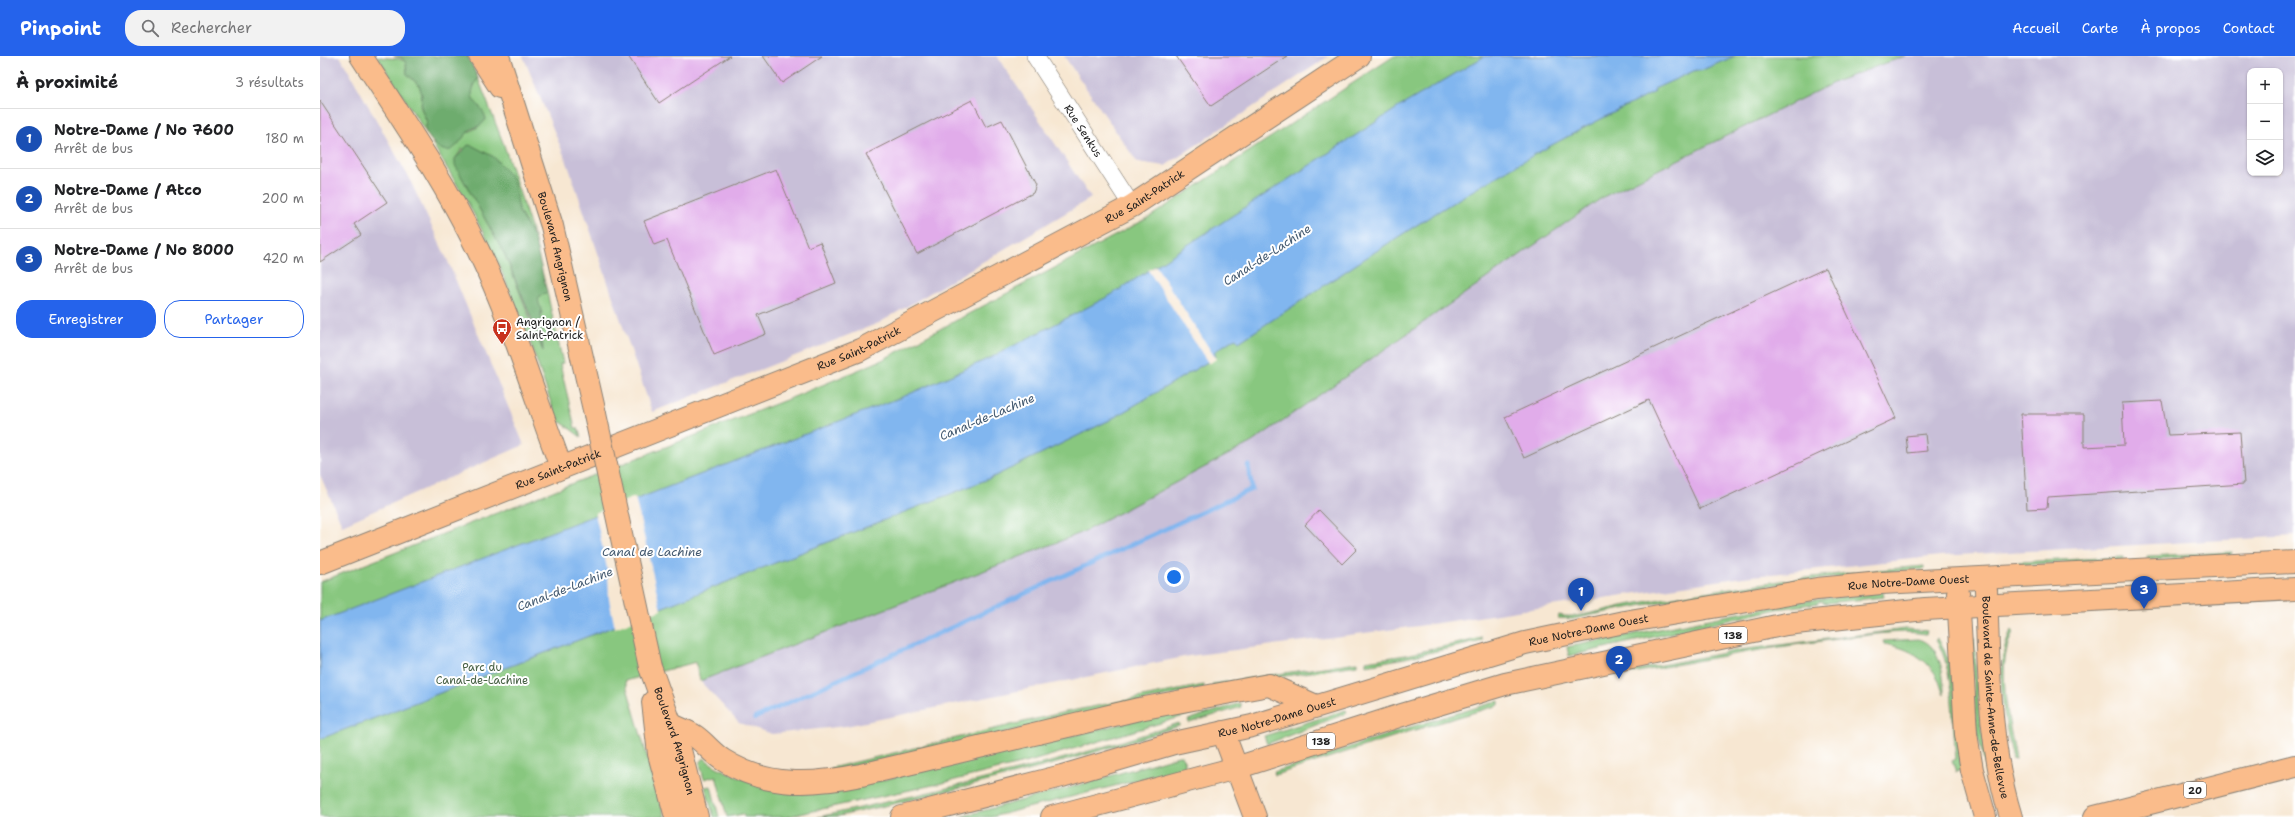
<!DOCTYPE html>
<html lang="fr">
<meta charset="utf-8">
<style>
:root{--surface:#fff;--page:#f2f2f2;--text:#202124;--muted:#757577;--line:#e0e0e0;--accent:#2563eb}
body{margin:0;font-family:"Shantell Sans",sans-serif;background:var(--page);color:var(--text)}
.controls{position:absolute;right:12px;top:12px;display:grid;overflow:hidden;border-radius:8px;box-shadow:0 1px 3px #0004}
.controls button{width:36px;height:36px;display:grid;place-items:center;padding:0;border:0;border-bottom:1px solid var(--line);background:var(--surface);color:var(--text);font:20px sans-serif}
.you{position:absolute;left:854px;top:521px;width:14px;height:14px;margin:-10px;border:3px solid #fff;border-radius:50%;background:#1a73e8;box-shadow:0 0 0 6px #1a73e833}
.badge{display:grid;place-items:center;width:26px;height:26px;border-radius:50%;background:var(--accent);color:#fff;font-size:13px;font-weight:700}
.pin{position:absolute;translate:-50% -33px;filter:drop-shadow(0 1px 2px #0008)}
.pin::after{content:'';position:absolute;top:21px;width:14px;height:12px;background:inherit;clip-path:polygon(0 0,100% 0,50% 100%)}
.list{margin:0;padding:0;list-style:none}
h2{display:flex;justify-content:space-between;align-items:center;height:52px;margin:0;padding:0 16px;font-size:17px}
h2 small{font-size:13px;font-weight:400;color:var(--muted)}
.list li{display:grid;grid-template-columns:26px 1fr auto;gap:12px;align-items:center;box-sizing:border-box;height:60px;padding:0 16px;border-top:1px solid var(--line)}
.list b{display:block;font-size:15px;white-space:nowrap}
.list p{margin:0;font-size:13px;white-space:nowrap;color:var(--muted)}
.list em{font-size:13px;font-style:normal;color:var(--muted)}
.actions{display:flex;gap:8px;padding:12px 16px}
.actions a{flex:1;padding:9px 0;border:1px solid var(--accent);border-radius:16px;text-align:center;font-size:14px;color:var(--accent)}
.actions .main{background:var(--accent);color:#fff}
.icon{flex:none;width:22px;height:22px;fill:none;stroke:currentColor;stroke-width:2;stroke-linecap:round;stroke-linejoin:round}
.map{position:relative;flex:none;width:1975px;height:761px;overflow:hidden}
header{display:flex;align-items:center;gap:24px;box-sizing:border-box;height:56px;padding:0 20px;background:var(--accent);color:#fff}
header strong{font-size:19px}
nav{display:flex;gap:22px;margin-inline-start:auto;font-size:14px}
.search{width:280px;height:36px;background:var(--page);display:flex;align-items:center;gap:10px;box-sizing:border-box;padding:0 14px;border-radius:16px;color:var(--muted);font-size:15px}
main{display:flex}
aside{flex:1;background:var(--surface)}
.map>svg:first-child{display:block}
.industrial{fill:#c8bfd8;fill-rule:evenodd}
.green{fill:#88c77f;stroke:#52724e}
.forest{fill:#6eac6e;stroke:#456445}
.water{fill:#81b6ef;stroke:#4e6986}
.pier{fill:#f7e7d2}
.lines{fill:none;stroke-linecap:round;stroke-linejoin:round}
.stream{stroke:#81b6ef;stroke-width:4.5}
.building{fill:#e1acea}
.minor-casing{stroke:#8a8277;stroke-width:18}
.major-casing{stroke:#8a8277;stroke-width:24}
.highway-casing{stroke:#8a8277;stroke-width:24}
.minor{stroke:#fff;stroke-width:17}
.major{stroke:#fabc8b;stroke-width:22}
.highway{stroke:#fabc8b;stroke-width:22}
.major-bridge-casing{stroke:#8a8277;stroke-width:24;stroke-linecap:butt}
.major-bridge{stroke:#fabc8b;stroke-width:22}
.labels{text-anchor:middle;stroke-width:4;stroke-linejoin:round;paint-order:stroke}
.shield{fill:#fff;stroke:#606060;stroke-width:1}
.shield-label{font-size:10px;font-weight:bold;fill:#1c1c1c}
.street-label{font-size:11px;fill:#1c1c1c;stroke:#fff}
.poi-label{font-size:11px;fill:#1c1c1c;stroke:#fff;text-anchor:start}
.park-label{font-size:11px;fill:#476044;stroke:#fff}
.water-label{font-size:12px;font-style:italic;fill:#445a70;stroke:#fff}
</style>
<header>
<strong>Pinpoint</strong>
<div class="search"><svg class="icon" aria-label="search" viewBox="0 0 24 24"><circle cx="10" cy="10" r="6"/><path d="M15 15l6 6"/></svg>Rechercher</div>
<nav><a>Accueil</a><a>Carte</a><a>À propos</a><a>Contact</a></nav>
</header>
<main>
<aside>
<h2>À proximité<small>3 résultats</small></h2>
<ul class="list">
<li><span class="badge" style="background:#1a4fb4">1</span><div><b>Notre-Dame / No 7600</b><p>Arrêt de bus</p></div><em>180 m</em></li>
<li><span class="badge" style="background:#1a4fb4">2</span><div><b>Notre-Dame / Atco</b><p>Arrêt de bus</p></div><em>200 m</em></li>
<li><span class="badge" style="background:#1a4fb4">3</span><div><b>Notre-Dame / No 8000</b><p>Arrêt de bus</p></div><em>420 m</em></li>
</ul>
<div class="actions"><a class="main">Enregistrer</a><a>Partager</a></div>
</aside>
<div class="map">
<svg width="1975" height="761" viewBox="0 0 1975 761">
<rect width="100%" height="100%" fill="#fff"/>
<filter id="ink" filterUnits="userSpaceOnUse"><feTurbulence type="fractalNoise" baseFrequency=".025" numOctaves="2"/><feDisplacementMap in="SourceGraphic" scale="8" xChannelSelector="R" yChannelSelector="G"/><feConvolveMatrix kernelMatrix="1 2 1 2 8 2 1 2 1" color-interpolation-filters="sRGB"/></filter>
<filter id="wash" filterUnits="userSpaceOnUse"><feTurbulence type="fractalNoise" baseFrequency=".012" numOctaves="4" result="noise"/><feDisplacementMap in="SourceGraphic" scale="16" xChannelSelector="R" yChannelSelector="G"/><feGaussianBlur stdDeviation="0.9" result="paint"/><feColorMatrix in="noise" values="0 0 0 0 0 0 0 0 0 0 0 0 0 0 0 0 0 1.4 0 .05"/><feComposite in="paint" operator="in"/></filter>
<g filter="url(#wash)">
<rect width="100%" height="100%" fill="#f7e7d2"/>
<path class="industrial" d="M0,0H20L88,120L127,203L204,389L22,469L0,419Z
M203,0H677L771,142L559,267L332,356L248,109Z
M744,0H1009L845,110L817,106Z
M1585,0H1975V480L1620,500L1423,521L1098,570L869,600L526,670L452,678L419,667L380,625L761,477L932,386L1283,141L1517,25ZM1930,15H1960V117H1930Z"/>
<path class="green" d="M57,0C68,4 76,0 86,6L87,18L99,29L102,38L101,52L107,66L105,75Z
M1074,0H1585L1517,25L1283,141L932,386L761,477L380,625L376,606L305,625L345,761H0V526L476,340L562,304L828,162Z
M158,22L184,89L214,181L199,156L178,105L162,95L142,93L135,103L139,116L185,199L222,293L220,263L222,257L217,246L219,241L227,236L243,307L240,308L255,372H258L261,381L241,366L238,367L207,277L176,202L148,147L112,87L120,92H134L147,77L158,71L157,49C148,42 152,32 158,22Z
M1912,496L1911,499L1827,503V500Z
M1803,501V504L1698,509V506Z
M1604,510V513C1486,523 1369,538 1253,563L1238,562L1239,559C1254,564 1290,552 1307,549C1406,531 1504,518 1604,510Z
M1563,536L1564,541L1506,547L1500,545L1498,547L1458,553L1249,600L1247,591L1476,546Z
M1586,573L1607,575L1606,578C1578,573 1546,580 1518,583C1445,592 1372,605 1299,620V617L1420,594Z
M1692,574L1694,576C1674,603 1690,671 1696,703L1693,704C1685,667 1672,608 1692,574Z
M1162,582V585L1085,602L1046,609V605L1086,599Z
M1617,582C1638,605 1638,682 1641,714L1636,716L1632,705L1636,703C1632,669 1635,613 1616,584Z
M1651,582H1654L1660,667L1677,745L1674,746L1656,671Z
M1599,583C1621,589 1624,620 1624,639C1621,633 1620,625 1616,619C1604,600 1585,591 1564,588L1563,585Z
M1037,606V609L893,631L892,628Z
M884,629V632L512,715L511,712L741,657Z
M1179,645V649L1088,676L955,719L954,716L1087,672Z
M920,647L921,651L869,667L868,664Z
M886,648L888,652L861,661L712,705L627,726L465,761H424L423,758L407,761L396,720L384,723L380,707L384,702C395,712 408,716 422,722C468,742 488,740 537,730Z
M1026,654L1027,657L947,688L944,680Z
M859,667V670C747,707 634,735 519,760L498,761C619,735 741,707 859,667Z
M862,699L866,712L671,761H640L752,731Z
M391,730L399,761H394L385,731Z"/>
<path class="forest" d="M74,0H148L158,22C143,48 161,43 166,63C162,71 155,70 149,75C143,80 140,88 134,92C122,101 110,84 105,75L107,66L101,52L102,38L99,29L87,18L86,6L81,2Z
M148,89L153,90L174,101L192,122L196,134L199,156L214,181L227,236L219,241C217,247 221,249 221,256C222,268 222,282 223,295L213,266L185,199L135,109V103Z"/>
<path class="water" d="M1165,0H1415L1380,15L1376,14L1334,33L1335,36C1280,63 1226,91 1174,122C1086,173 1003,231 919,286L915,282L894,296L896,301L790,364L671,422L295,570L0,683V565L587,339L672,301L791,239L1079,51Z"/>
<path class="pier" d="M836,210L896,303L889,308L828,214Z
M315,441L341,554L295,572L289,543L288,517L275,457Z"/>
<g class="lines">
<path class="stream" d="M435,662L932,433L928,409"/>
</g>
<g id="blocks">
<path class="building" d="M308,0H410L339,47Z
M443,0H502L462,27Z
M856,0H967L891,50Z
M652,44L666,71L682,64L716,129L713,137L597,198L546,98Z
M0,45L67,146L34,168L41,179L0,206Z
M456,113L488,191L500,186L516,227L438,259L446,278L394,299L347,184L334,189L324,165Z
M1506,212L1576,362L1380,453L1329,344L1204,402L1185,361Z
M1842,345L1848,379L1920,376L1924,428L1728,441L1727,452L1707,453L1701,358H1764V391L1804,389L1802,347Z
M1605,378L1607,395L1588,397L1586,380Z
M999,454L1037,493L1022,508L985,469Z"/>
</g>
</g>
<g filter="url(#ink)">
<use href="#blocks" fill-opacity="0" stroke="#8a8277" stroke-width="1"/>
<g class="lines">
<g class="minor-casing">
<g id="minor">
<path id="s1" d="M715,0L812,150"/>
</g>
</g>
<g class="major-casing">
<g id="major">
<path d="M41,0C82,63 125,126 158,194C192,264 214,339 241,411"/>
<path d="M160,0L180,31"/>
<path id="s2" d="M178,0L232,170L275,358"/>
<path id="s3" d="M0,507L540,294L812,150L1039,0"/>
<path id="s4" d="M1666,534C1669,610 1668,688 1691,761"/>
<path d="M1638,537L1646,678L1652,714L1665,761"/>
<path id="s5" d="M330,611L360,694L377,761"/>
<path d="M333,646L339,698L356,761"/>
<path d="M350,668C358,672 368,675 375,680C385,687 392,697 403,704C447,732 492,729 541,719L819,653L949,629L996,650"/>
<path d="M903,676L935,761"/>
<path id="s6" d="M582,761L742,720L854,687L932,670L1205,587L1304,566L1497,533L1561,527L1975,506"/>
<path d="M732,761L916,712L1082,659L1185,628L1466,568L1605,553L1975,533"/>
</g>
</g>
<g class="highway-casing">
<path id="highway" d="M1775,761L1975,710"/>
</g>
<use href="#minor" class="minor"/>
<use href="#major" class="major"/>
<use href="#highway" class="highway"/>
<g class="major-bridge-casing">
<path id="major-bridge" d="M275,358L330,611"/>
</g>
<use href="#major-bridge" class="major-bridge"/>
</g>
</g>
<defs>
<g id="bus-pin" transform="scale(1)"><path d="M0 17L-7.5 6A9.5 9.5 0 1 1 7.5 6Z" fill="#c8321e" stroke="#fff"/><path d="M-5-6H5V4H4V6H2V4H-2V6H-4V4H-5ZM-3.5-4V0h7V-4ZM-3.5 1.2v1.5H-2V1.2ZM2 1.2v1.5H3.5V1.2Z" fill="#fff"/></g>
</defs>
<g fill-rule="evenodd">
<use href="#bus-pin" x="182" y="272"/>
</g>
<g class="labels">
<g class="shield">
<rect x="1399" y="571" width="28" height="16" rx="3"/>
<rect x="987" y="677" width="28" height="16" rx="3"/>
<rect x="1864" y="726" width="22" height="16" rx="3"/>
</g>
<g class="shield-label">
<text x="1413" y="583">138</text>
<text x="1001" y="689">138</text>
<text x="1875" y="738">20</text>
</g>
<g class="street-label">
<text dy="4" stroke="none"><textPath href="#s1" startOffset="89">Rue Senkus</textPath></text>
<text dy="4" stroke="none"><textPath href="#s3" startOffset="904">Rue Saint-Patrick</textPath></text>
<text dy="4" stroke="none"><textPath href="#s2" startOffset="199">Boulevard Angrignon</textPath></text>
<text dy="4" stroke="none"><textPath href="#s3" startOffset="580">Rue Saint-Patrick</textPath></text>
<text dy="4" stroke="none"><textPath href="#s3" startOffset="256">Rue Saint-Patrick</textPath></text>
<text dy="4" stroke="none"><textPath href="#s6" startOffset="1036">Rue Notre-Dame Ouest</textPath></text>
<text dy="4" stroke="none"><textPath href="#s6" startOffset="712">Rue Notre-Dame Ouest</textPath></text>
<text dy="4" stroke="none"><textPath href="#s4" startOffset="108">Boulevard de Sainte-Anne-de-Bellevue</textPath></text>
<text dy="4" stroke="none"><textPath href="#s6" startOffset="388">Rue Notre-Dame Ouest</textPath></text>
<text dy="4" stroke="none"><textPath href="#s5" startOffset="78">Boulevard Angrignon</textPath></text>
</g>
<g class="poi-label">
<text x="196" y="270">Angrignon /<tspan x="196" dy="13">Saint-Patrick</tspan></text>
</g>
<g class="park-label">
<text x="162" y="615">Parc du<tspan x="162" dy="13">Canal-de-Lachine</tspan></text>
</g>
<g class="water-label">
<text transform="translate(947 199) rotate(-33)" y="4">Canal-de-Lachine</text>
<text transform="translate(667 361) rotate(-23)" y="4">Canal-de-Lachine</text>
<text x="332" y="500">Canal de Lachine</text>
<text transform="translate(245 533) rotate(-21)" y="4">Canal-de-Lachine</text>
</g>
</g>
</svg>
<div class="controls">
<button>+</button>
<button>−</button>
<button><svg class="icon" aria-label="layers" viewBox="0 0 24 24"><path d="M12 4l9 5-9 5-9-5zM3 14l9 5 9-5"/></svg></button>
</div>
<div class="you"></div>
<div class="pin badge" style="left:1261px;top:555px;background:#1a4fb4">1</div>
<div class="pin badge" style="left:1299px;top:623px;background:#1a4fb4">2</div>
<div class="pin badge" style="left:1824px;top:553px;background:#1a4fb4">3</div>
</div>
</main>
